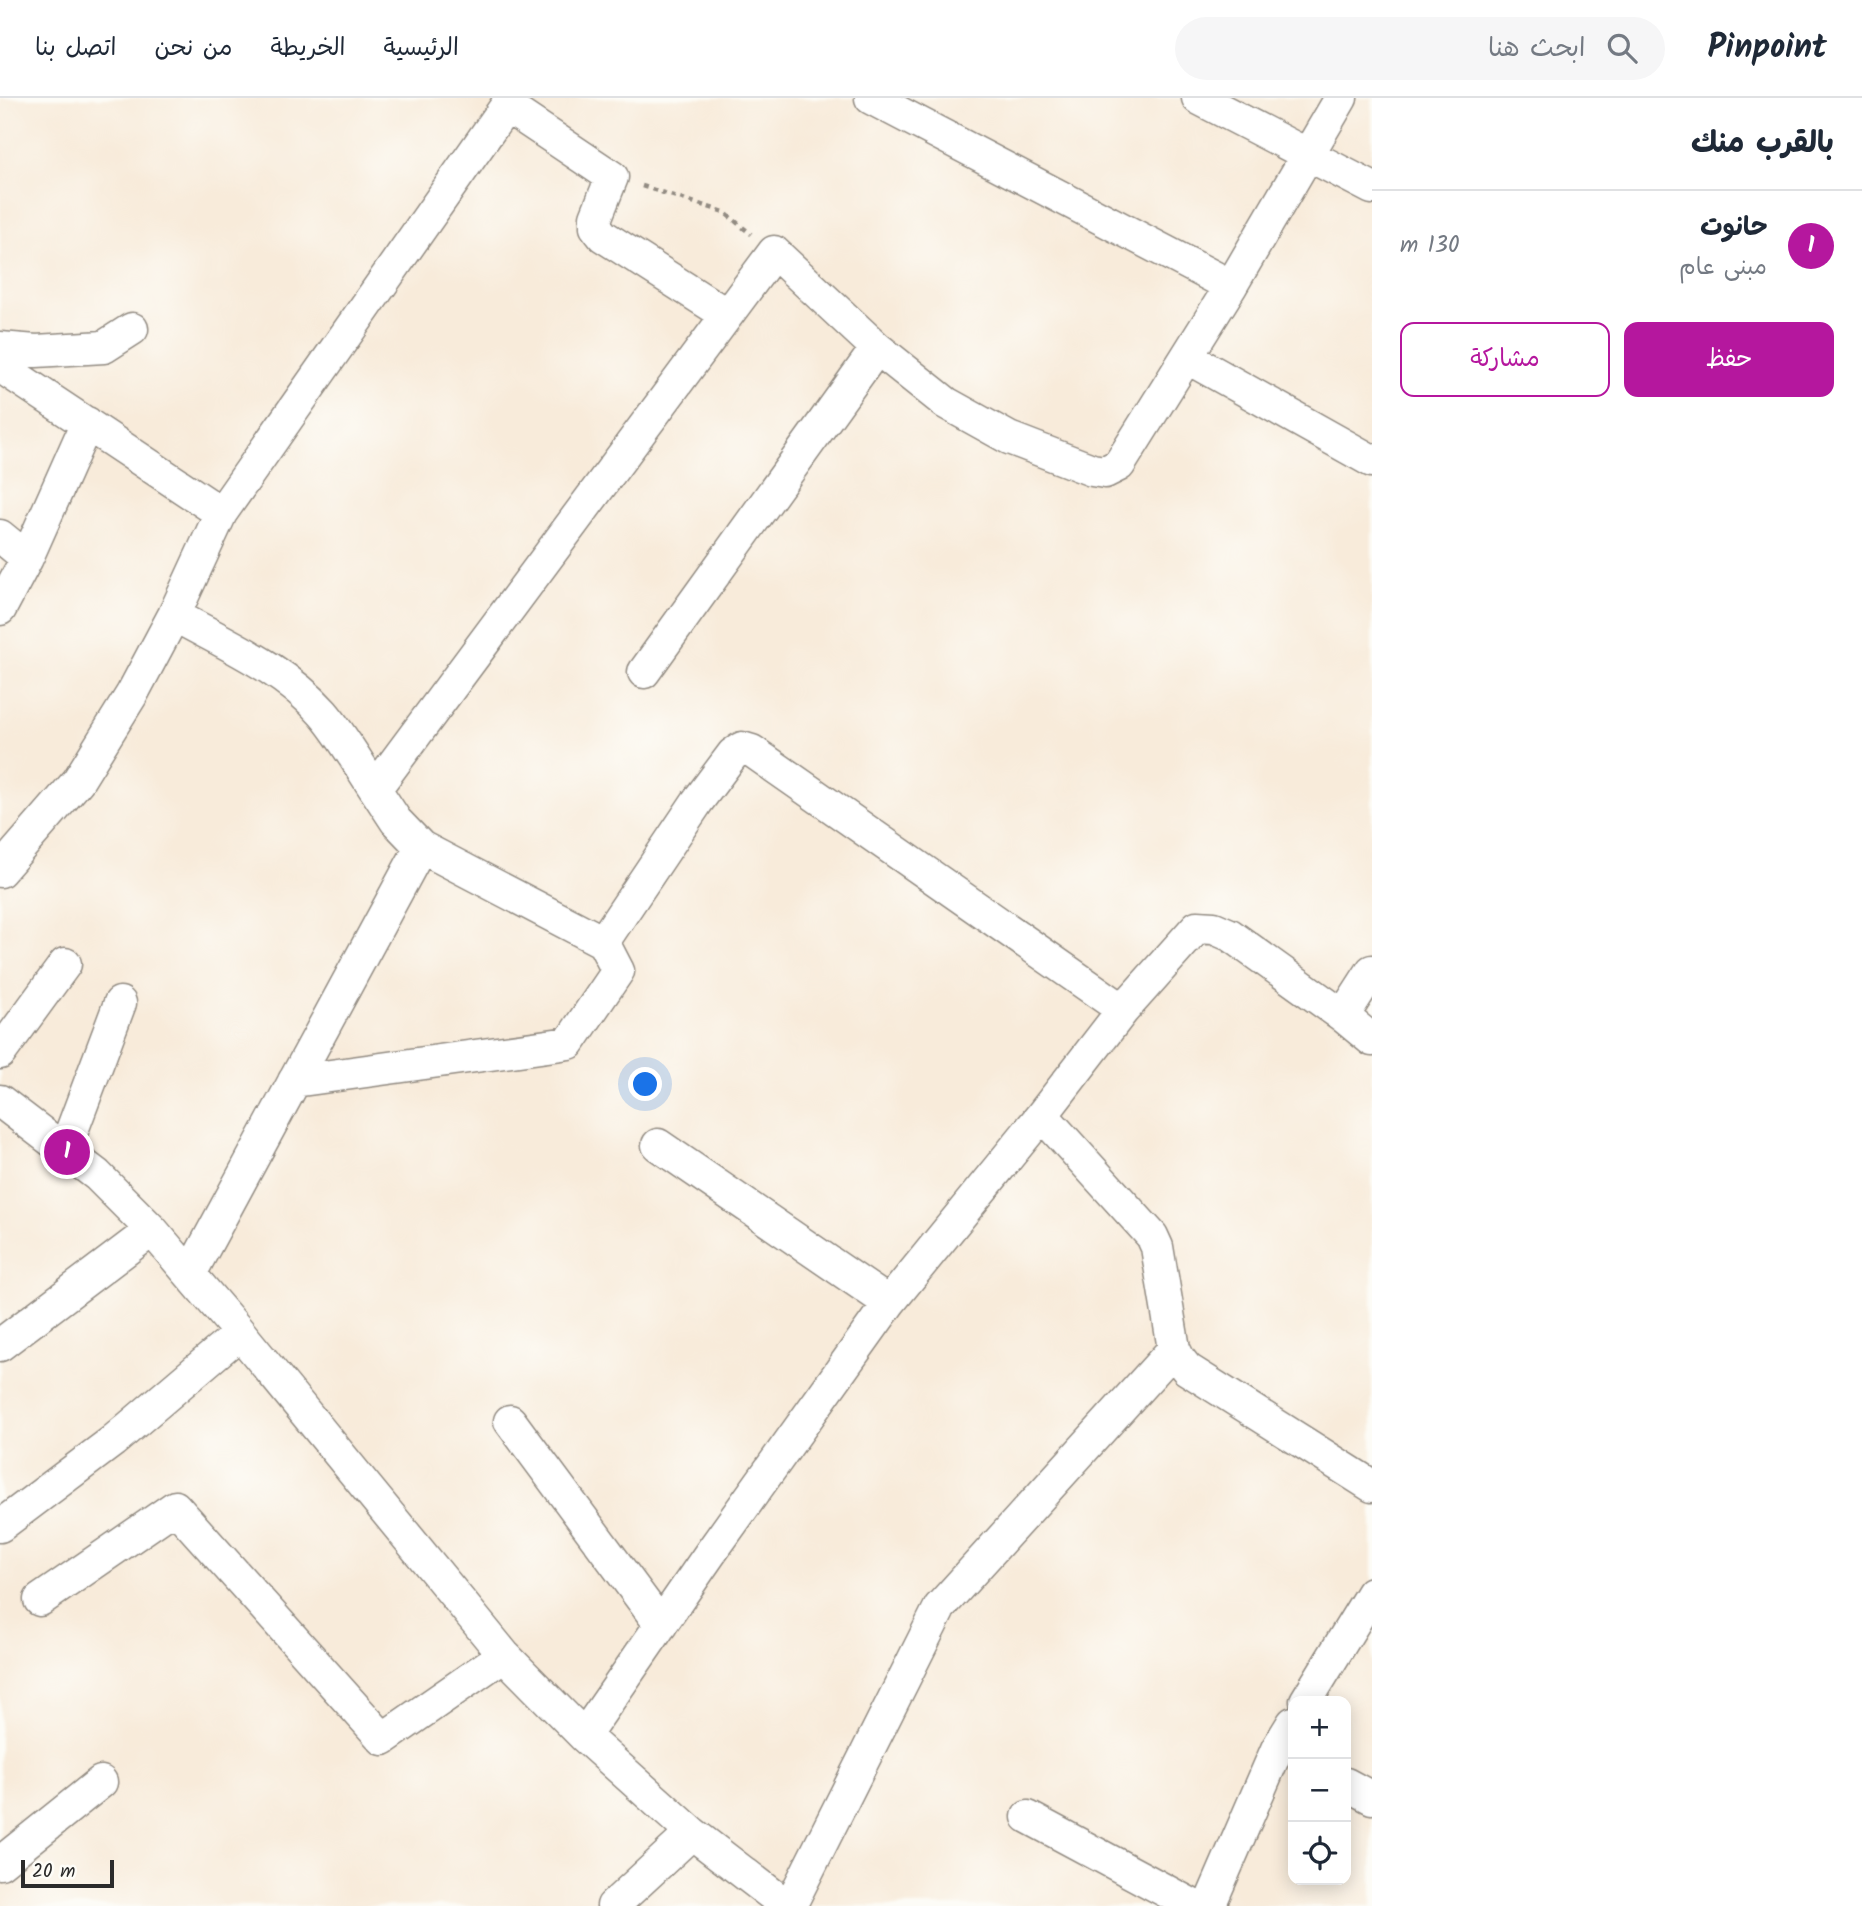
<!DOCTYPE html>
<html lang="ar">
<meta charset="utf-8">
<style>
:root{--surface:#fff;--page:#f6f6f7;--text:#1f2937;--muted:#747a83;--line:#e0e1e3;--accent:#b5179e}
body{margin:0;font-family:Kalam,"Playpen Sans Arabic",sans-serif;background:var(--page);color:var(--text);direction:rtl}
.controls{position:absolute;right:21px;bottom:21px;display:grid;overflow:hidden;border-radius:14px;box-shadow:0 4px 18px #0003}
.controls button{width:63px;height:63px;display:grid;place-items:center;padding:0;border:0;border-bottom:2px solid var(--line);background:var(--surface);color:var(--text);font:35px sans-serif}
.scale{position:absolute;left:21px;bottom:18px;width:93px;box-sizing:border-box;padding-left:7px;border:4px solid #2b2b2b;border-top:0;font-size:19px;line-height:24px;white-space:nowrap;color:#2b2b2b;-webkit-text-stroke:5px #fdfcf7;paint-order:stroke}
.you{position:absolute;left:646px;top:987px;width:24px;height:24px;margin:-18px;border:5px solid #fff;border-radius:50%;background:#1a73e8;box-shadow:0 0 0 10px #1a73e833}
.badge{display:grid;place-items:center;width:46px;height:46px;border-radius:50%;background:var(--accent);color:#fff;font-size:23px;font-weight:700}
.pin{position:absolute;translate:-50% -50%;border:4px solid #fff;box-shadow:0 2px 7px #0006}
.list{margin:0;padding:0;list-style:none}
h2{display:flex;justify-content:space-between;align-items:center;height:91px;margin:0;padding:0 28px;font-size:30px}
h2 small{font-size:23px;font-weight:400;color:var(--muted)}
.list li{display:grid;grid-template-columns:46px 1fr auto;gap:21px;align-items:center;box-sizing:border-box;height:112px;padding:0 28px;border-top:2px solid var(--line)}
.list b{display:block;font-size:26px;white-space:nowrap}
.list p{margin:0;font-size:23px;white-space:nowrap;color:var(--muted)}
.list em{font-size:23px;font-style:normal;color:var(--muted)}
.actions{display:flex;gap:14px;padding:21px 28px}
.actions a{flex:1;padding:16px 0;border:2px solid var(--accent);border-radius:14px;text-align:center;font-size:24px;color:var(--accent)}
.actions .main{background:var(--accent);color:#fff}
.icon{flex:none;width:38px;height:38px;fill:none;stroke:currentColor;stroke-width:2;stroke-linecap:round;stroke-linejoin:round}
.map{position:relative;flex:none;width:1372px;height:1808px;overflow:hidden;direction:ltr}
header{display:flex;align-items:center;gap:42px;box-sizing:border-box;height:98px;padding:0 35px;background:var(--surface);border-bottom:2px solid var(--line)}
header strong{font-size:33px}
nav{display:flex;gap:38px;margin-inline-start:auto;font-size:24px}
.search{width:490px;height:63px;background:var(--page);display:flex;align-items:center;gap:18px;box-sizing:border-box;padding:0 24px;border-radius:38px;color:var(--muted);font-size:26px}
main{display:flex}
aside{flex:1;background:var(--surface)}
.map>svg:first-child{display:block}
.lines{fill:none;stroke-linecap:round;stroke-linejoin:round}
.minor-casing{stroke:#928b82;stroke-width:35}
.path{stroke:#928b82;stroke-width:4.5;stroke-dasharray:5 5;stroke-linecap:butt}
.minor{stroke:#fff;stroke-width:32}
</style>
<header>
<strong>Pinpoint</strong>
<div class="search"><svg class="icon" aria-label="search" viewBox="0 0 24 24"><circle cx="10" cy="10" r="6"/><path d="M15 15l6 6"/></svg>ابحث هنا</div>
<nav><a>الرئيسية</a><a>الخريطة</a><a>من نحن</a><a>اتصل بنا</a></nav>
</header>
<main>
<aside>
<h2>بالقرب منك<small></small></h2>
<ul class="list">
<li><span class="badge">1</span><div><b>حانوت</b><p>مبنى عام</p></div><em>130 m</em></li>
</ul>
<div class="actions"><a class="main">حفظ</a><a>مشاركة</a></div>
</aside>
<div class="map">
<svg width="1372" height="1808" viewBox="0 0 1372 1808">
<rect width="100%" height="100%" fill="#fdfcf7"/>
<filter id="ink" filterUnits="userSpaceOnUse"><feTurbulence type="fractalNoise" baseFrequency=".0143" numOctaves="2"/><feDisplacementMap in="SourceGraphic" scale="14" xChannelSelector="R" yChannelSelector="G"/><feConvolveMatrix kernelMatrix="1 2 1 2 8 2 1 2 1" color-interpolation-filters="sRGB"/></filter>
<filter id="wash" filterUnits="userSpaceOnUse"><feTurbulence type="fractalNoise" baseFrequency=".00686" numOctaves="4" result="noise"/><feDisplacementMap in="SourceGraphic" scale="28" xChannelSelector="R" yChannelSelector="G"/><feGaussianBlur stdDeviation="1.57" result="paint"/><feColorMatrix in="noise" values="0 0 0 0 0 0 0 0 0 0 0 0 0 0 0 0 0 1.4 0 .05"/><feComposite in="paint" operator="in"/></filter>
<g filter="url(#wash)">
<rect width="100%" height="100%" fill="#f8ebda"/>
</g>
<g filter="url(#ink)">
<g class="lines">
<g class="minor-casing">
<path id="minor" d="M871,0L1231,188
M1198,0L1372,90
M506,8L612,79L596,119V129L603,138L727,217
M0,250L36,253L104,249L132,231
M1188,260L1372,363
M0,268L221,415
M0,438L27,460
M0,511L27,460L87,325
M174,517C226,546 283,570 323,615C342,637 359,667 375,691
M644,574L877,250
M0,773L78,683L132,596L174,517L221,415L512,0
M1123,912L752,653L742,650L733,656L697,704L603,844L421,749L396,723L375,691L774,154L877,250L946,305L1009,340L1092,372L1105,374L1119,367L1231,188L1341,0
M1343,918L1372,873
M0,955L65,866
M294,983L569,945L618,873L603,844
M0,1003L97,1077L152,1132L240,1235L504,1557L584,1638L692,1735L787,1808
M1042,1017L1152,1138L1157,1149L1174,1251L1179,1261L1187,1271L1372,1388
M658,1047L889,1205
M65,1051L120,905
M190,1176L421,749
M0,1247L152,1132
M510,1323L661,1527
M0,1428L113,1343L240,1235
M40,1502L175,1409L383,1641L504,1557
M1306,1603L1372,1495
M584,1638L709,1457L889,1205L1042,1017L1123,912L1197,829L1214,830L1230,837L1343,918L1372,942
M1346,1686L1372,1700
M1028,1719L1194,1808
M0,1765L101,1684
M613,1808L692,1735
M790,1808L940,1509L1174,1251
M1209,1808L1277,1651L1293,1625"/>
</g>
<path class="path" d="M642,88L724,114L751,136"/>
<use href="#minor" class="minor"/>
</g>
</g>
</svg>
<div class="controls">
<button>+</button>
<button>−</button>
<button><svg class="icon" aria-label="locate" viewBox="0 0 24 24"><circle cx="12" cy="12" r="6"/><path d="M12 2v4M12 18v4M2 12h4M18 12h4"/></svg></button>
</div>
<div class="scale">20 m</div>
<div class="you"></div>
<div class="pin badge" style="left:67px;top:1054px">1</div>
</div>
</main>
